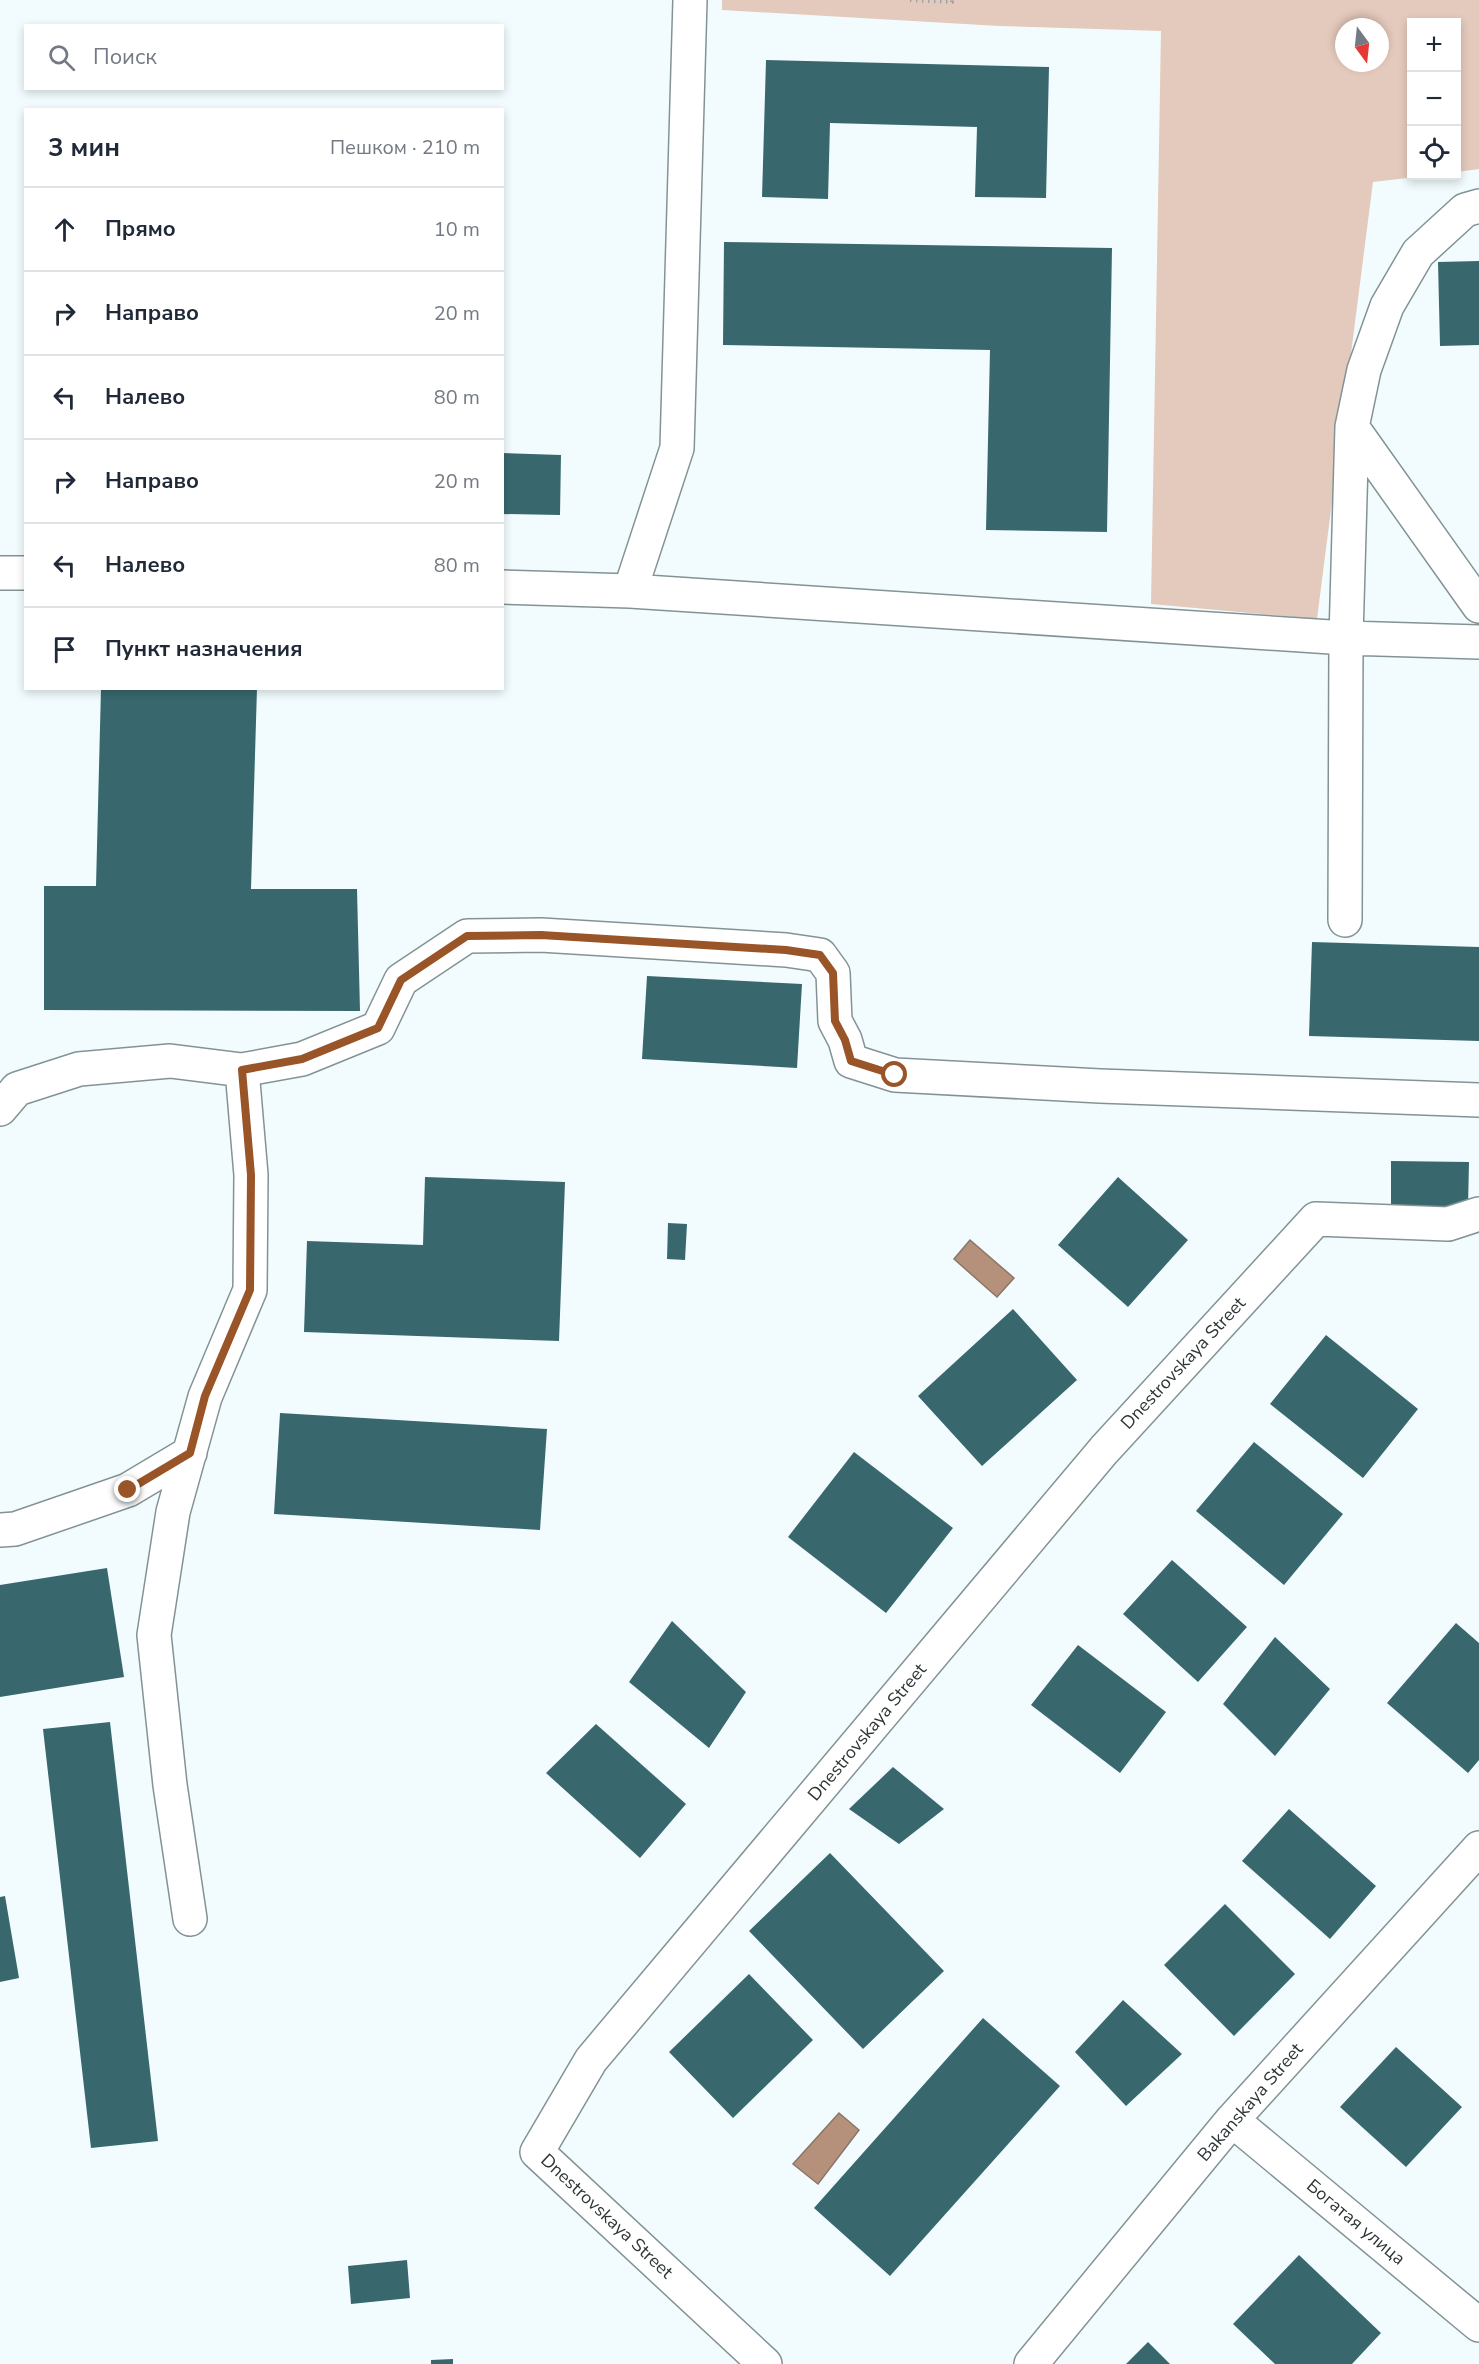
<!DOCTYPE html>
<html lang="ru">
<meta charset="utf-8">
<style>
:root{--surface:#fff;--page:#f2f2f3;--text:#1f2937;--muted:#747a83;--line:#e0e1e3}
body{margin:0;font-family:"Nunito Sans",sans-serif;background:var(--page);color:var(--text)}
.controls{position:absolute;right:18px;top:18px;display:grid;overflow:hidden;border-radius:0px;box-shadow:0 3px 9px #0003}
.controls button{width:54px;height:54px;display:grid;place-items:center;padding:0;border:0;border-bottom:2px solid var(--line);background:var(--surface);color:var(--text);font:30px sans-serif}
.compass{position:absolute;left:1335px;top:18px;width:54px;height:54px;border-radius:50%;background:var(--surface);box-shadow:0 3px 9px #0003;rotate:165deg}
.stop{position:absolute;width:18px;height:18px;margin:-14px;border:4px solid #995428;border-radius:50%;background:#fff}
.stop.end{background:#995428;border-color:#fff;box-shadow:0 2px 6px #0008}
.list{margin:0;padding:0;list-style:none}
h2{display:flex;justify-content:space-between;align-items:center;height:78px;margin:0;padding:0 24px;font-size:26px}
h2 small{font-size:20px;font-weight:400;color:var(--muted)}
.list li{display:grid;grid-template-columns:39px 1fr auto;gap:18px;align-items:center;box-sizing:border-box;height:84px;padding:0 24px;border-top:2px solid var(--line)}
.list b{display:block;font-size:22px;white-space:nowrap}
.list em{font-size:20px;font-style:normal;color:var(--muted)}
.icon{flex:none;width:33px;height:33px;fill:none;stroke:currentColor;stroke-width:2;stroke-linecap:round;stroke-linejoin:round}
.map{position:relative;flex:none;width:1479px;height:2364px;overflow:hidden}
.search{position:absolute;background:var(--surface);box-shadow:0 3px 9px #0003;left:24px;top:24px;width:480px;height:66px;display:flex;align-items:center;gap:15px;box-sizing:border-box;padding:0 21px;border-radius:0px;color:var(--muted);font-size:22px}
.panel{position:absolute;background:var(--surface);box-shadow:0 3px 9px #0003;left:24px;top:108px;width:480px;height:582px;border-radius:0px}
.map>svg:first-child{display:block}
.green{fill:#e4cabc;fill-rule:evenodd}
.water{fill:#b5917c;stroke:#8c7567;stroke-width:1.5}
.building{fill:#38686e}
.lines{fill:none;stroke-linecap:round;stroke-linejoin:round}
.minor-casing{stroke:#839395;stroke-width:36}
.path{stroke:#9da5a7;stroke-width:4;stroke-dasharray:1.5 4.5;stroke-linecap:butt}
.minor{stroke:#fff;stroke-width:33}
.route{stroke:#995428;stroke-width:8}
.labels{text-anchor:middle;stroke-width:6;stroke-linejoin:round;paint-order:stroke}
.street-label{font-size:18px;fill:#2e3536;stroke:#fff}
</style>
<div class="map">
<svg width="1479" height="2364" viewBox="0 0 1479 2364">
<rect width="100%" height="100%" fill="#f2fcfe"/>
<path class="green" d="M722,0H1479V169L1457,172L1456,22H1412V176H1425L1373,182L1317,619L1151,604L1161,31L999,26L722,10ZM1344,27H1380V63H1344Z"/>
<path class="water" d="M970,1240L1014,1278L997,1297L954,1259Z
M839,2113L859,2130L818,2184L793,2164Z"/>
<path class="building" d="M766,60L1049,67L1046,198L975,197L977,127L830,123L828,199L762,197Z
M724,242L1112,248L1107,532L986,530L990,350L723,345Z
M1479,261V345L1440,346L1438,262Z
M502,453L561,455L560,515L502,514Z
M101,688H257L251,889H357L360,1011L44,1010V886H96Z
M1312,942L1479,947V1041L1309,1036Z
M647,976L802,984L797,1068L642,1059Z
M1391,1161L1469,1162L1468,1208L1391,1207Z
M425,1177L565,1182L559,1341L304,1332L307,1241L423,1245Z
M1118,1177L1188,1240L1128,1307L1058,1245Z
M668,1223L687,1224L685,1260L667,1259Z
M1013,1309L1077,1380L982,1466L918,1396Z
M1326,1335L1418,1409L1363,1478L1270,1404Z
M280,1413L547,1429L540,1530L274,1514Z
M1254,1442L1343,1514L1284,1585L1196,1511Z
M854,1452L953,1528L886,1613L788,1537Z
M1172,1560L1247,1627L1198,1682L1123,1614Z
M107,1568L124,1677L0,1697V1585Z
M672,1621L746,1692L709,1748L629,1682Z
M1456,1623L1479,1643V1760L1468,1773L1387,1703Z
M1275,1637L1330,1689L1275,1756L1223,1704Z
M1078,1645L1166,1712L1120,1773L1031,1705Z
M110,1722L158,2141L91,2148L43,1729Z
M596,1724L686,1804L640,1858L546,1773Z
M893,1767L944,1809L899,1844L849,1809Z
M1289,1809L1376,1886L1330,1939L1242,1861Z
M830,1853L944,1971L863,2049L749,1931Z
M5,1896L19,1978L0,1982V1897Z
M1225,1904L1295,1974L1234,2036L1164,1965Z
M749,1974L813,2040L733,2118L669,2052Z
M1123,2000L1182,2054L1126,2106L1075,2052Z
M983,2018L1060,2086L890,2276L814,2208Z
M1396,2047L1462,2107L1406,2167L1340,2107Z
M1299,2255L1381,2333L1352,2364H1275L1233,2324Z
M407,2260L410,2298L351,2304L348,2266Z
M1148,2342L1170,2364H1126Z
M453,2359V2364H431V2360Z"/>
<g class="lines">
<g class="minor-casing">
<path id="minor" d="M1352,427L1364,370L1387,306L1418,253L1465,210L1479,206
M0,573H26
M502,587L630,591L1346,638L1345,920
M630,591L677,448L690,0
M1479,606L1352,427L1346,638L1479,642
M0,1109L17,1089L79,1069L170,1061L242,1070L302,1059L378,1028L401,980L467,936L541,935L786,950L820,955L833,973L835,1021L845,1040L851,1061L895,1075L1100,1086L1479,1100
M0,1530L15,1529L128,1490L190,1453
M190,1919L170,1785L154,1635L173,1512L205,1397L250,1290L251,1175L242,1070
M1232,2120L1479,2325
M765,2364L537,2152L591,2060L1104,1450L1316,1219L1448,1224L1479,1214
M1031,2364L1232,2120L1479,1848"/>
</g>
<path class="path" d="M910,0L952,2V0"/>
<use href="#minor" class="minor"/>
</g>
<g class="lines">
<path class="route" d="M128,1490L190,1453L205,1396L250,1290L251,1175L242,1070L302,1059L378,1028L401,980L467,936L541,935L786,950L820,955L833,973L835,1021L845,1040L851,1061L895,1075"/>
</g>
<g class="labels">
<g class="street-label">
<text transform="translate(1183 1363) rotate(-47)" y="6">Dnestrovskaya Street</text>
<text transform="translate(867 1732) rotate(-50)" y="6">Dnestrovskaya Street</text>
<text transform="translate(1250 2102) rotate(-49)" y="6">Bakanskaya Street</text>
<text transform="translate(607 2216) rotate(43)" y="6">Dnestrovskaya Street</text>
<text transform="translate(1356 2222) rotate(40)" y="6">Богатая улица</text>
</g>
</g>
</svg>
<div class="controls">
<button>+</button>
<button>−</button>
<button><svg class="icon" aria-label="locate" viewBox="0 0 24 24"><circle cx="12" cy="12" r="6"/><path d="M12 2v4M12 18v4M2 12h4M18 12h4"/></svg></button>
</div>
<svg class="compass" viewBox="-18 -18 36 36"><path d="M0-13l5 13h-10z" fill="#e53935"/><path d="M0 13l5-13h-10z" fill="#747a83"/></svg>
<div class="stop" style="left:895px;top:1075px"></div>
<div class="stop end" style="left:128px;top:1490px"></div>
<div class="search"><svg class="icon" aria-label="search" viewBox="0 0 24 24"><circle cx="10" cy="10" r="6"/><path d="M15 15l6 6"/></svg>Поиск</div>
<section class="panel">
<h2>3 мин<small>Пешком · 210 m</small></h2>
<ul class="list">
<li><svg class="icon" aria-label="ahead" viewBox="0 0 24 24"><path d="M12 20V5M6 11l6-6 6 6"/></svg><div><b>Прямо</b></div><em>10 m</em></li>
<li><svg class="icon" aria-label="right" viewBox="0 0 24 24"><path d="M7 20v-9h11M14 6l5 5-5 5"/></svg><div><b>Направо</b></div><em>20 m</em></li>
<li><svg class="icon" aria-label="left" viewBox="0 0 24 24"><path d="M17 20v-9H6M10 6l-5 5 5 5"/></svg><div><b>Налево</b></div><em>80 m</em></li>
<li><svg class="icon" aria-label="right" viewBox="0 0 24 24"><path d="M7 20v-9h11M14 6l5 5-5 5"/></svg><div><b>Направо</b></div><em>20 m</em></li>
<li><svg class="icon" aria-label="left" viewBox="0 0 24 24"><path d="M17 20v-9H6M10 6l-5 5 5 5"/></svg><div><b>Налево</b></div><em>80 m</em></li>
<li><svg class="icon" aria-label="arrive" viewBox="0 0 24 24"><path d="M6 21V4h12l-3 4 3 4H6"/></svg><div><b>Пункт назначения</b></div></li>
</ul>
</section>
</div>
